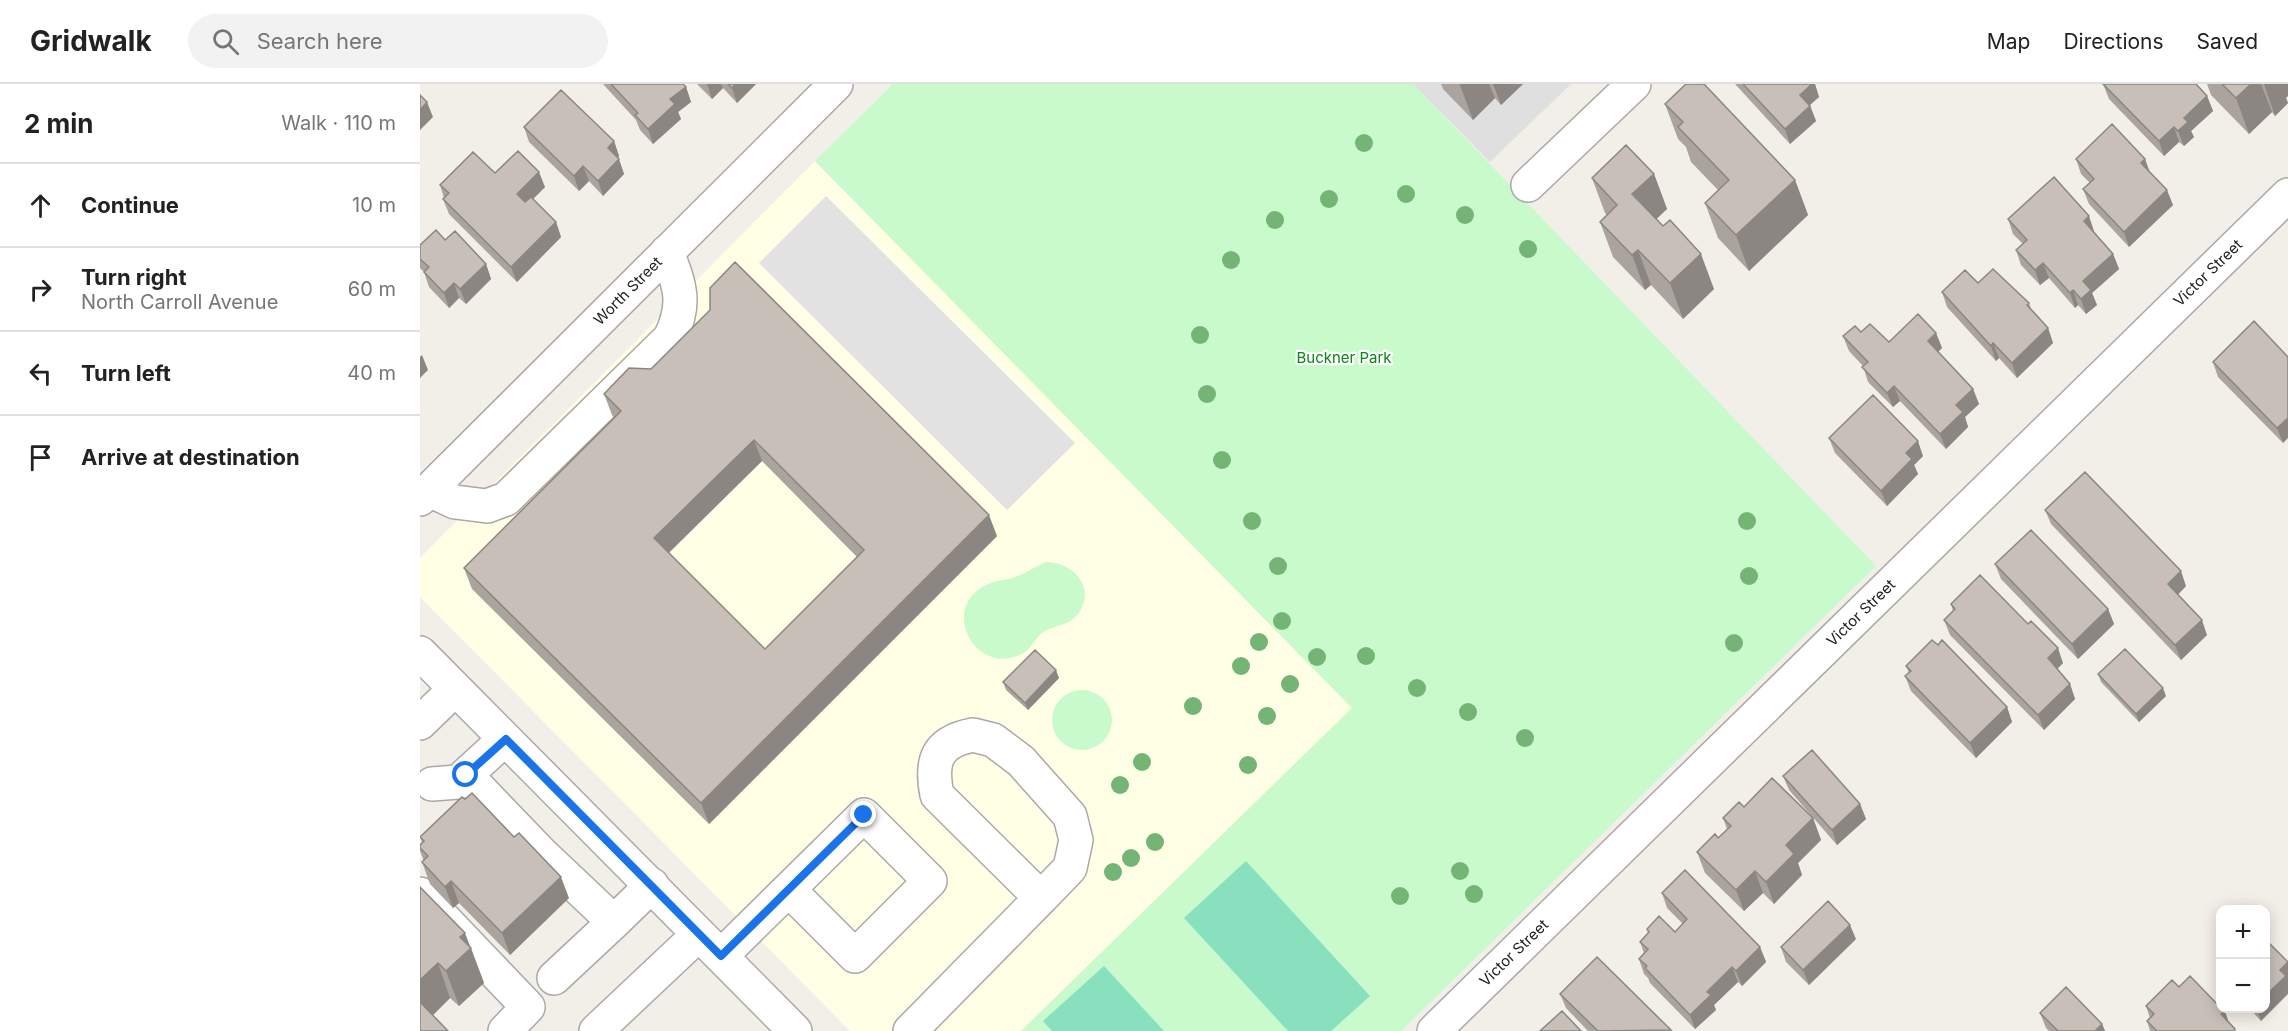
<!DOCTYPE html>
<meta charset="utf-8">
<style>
:root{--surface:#fff;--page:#f2f2f2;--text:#222;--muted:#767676;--line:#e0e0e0}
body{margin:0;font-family:Inter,sans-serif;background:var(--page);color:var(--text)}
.controls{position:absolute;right:18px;bottom:18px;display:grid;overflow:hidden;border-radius:12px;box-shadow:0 3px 15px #0003}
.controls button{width:54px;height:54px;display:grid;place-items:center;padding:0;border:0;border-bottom:2px solid var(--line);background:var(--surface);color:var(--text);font:30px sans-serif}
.stop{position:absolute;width:18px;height:18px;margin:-14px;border:4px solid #1a73e8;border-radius:50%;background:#fff}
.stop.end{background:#1a73e8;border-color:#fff;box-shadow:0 2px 6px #0008}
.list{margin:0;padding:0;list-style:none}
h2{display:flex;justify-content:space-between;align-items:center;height:78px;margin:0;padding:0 24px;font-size:26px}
h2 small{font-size:20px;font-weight:400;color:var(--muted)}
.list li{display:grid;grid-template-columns:39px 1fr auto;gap:18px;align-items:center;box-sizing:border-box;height:84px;padding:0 24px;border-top:2px solid var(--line)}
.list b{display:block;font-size:22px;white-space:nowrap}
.list p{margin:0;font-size:20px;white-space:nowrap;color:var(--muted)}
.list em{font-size:20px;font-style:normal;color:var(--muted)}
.icon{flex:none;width:33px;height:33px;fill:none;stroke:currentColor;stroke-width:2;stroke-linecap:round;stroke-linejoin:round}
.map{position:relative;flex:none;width:1868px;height:947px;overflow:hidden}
header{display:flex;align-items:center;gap:36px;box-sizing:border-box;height:84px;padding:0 30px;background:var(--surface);border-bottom:2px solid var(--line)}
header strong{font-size:28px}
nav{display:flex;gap:33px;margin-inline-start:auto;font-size:21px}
.search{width:420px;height:54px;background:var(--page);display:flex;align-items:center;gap:15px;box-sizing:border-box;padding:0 21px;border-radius:33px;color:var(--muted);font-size:22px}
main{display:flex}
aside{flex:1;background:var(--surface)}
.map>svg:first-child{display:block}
.residential{fill:#e0dfdf}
.education{fill:#ffffe5}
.park{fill:#c8facc}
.pitch{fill:#88e0be}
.parking{fill:#e2e2e2}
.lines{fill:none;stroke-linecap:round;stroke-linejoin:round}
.minor-casing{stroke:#a9a9a9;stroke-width:36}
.minor{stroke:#fff;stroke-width:33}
.tree{fill:#74b475}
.wall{fill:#aba49e;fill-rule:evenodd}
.shaded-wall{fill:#8b8681}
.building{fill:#c7bfb8;stroke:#8b8681;stroke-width:1.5;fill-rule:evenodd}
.route{stroke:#1a73e8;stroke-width:8}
.labels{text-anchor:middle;stroke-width:4.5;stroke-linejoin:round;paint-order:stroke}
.street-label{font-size:15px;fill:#222;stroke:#fff}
.park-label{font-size:15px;fill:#0c8416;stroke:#fff}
</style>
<header>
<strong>Gridwalk</strong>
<div class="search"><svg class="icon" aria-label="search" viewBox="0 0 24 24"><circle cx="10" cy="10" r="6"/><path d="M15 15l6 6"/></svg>Search here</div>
<nav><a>Map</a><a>Directions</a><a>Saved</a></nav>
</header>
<main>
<aside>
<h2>2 min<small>Walk · 110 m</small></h2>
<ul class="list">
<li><svg class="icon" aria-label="ahead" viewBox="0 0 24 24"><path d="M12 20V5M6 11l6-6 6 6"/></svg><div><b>Continue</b></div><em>10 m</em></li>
<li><svg class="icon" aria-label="right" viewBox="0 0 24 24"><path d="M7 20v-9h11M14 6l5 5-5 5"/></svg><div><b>Turn right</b><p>North Carroll Avenue</p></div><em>60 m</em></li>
<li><svg class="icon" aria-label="left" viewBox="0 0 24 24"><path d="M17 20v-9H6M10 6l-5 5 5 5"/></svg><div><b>Turn left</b></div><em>40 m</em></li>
<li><svg class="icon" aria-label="arrive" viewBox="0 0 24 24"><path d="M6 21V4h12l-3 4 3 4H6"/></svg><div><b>Arrive at destination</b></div></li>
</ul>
</aside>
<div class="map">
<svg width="1868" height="947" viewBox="0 0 1868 947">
<rect width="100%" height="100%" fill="#f2efe9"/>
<path class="residential" d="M993,0H1151L1070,78Z"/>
<path class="education" d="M395,77L932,624L601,947H430L0,513V474Z"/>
<path class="park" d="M473,0H993L1456,482L981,947H601L932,624L395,77Z
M626,478C653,478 677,504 658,530C649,542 633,541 622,549C613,556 611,566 600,571C558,590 523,532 559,505C571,496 585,497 598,492C608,488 616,482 626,478Z
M632 636a30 30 0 1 1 60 0a30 30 0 1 1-60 0Z"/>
<path class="pitch" d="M826,777L950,912L911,947H868L764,834Z
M684,882L744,947H632L623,937Z"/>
<path class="parking" d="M406,112L655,359L587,426L339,179Z"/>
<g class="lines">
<g class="minor-casing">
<path id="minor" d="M1108,101L1214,0
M9,406L35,418L67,422L86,415L250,254C267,220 260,202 247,168
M0,415L416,0
M0,569L375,947
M0,639L35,605
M553,651L573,656L601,677L650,732L656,756L650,784L621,814L517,711C510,676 517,658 553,651Z
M46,691L120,768L194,838L232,801
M12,700L38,698L85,655
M0,810L108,923L85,947
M301,872L444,731L510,797L435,872L369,806
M134,894L194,838
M176,947L279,850
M490,947L621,814
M1014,947L1868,111"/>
</g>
<use href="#minor" class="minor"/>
</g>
<g class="tree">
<circle cx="944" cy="59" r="9"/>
<circle cx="986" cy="110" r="9"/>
<circle cx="909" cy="115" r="9"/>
<circle cx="1045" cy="131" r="9"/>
<circle cx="855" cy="136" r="9"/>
<circle cx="1108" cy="165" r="9"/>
<circle cx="811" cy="176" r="9"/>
<circle cx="780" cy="251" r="9"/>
<circle cx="787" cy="310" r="9"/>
<circle cx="802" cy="376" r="9"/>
<circle cx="832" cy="437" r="9"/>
<circle cx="1327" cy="437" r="9"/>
<circle cx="858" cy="482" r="9"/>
<circle cx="1329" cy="492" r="9"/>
<circle cx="862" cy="537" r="9"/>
<circle cx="839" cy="558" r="9"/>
<circle cx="1314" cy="559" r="9"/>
<circle cx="946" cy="572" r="9"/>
<circle cx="897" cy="573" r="9"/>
<circle cx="821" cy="582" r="9"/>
<circle cx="870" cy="600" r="9"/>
<circle cx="997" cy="604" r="9"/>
<circle cx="773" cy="622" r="9"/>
<circle cx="1048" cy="628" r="9"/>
<circle cx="847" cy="632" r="9"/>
<circle cx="1105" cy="654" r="9"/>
<circle cx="722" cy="678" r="9"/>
<circle cx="828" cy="681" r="9"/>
<circle cx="700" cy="701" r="9"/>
<circle cx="735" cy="758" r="9"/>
<circle cx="711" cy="774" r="9"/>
<circle cx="1040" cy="787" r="9"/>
<circle cx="693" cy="788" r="9"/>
<circle cx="1054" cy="810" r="9"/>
<circle cx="980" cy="812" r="9"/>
</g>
<path class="wall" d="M183,0H263L266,3L271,18L258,28L261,35L233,60L220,46L216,36Z
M277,0H336L317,19L303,4L292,15Z
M1021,0H1103L1081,21L1075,14L1053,36L1023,5Z
M1315,0H1395L1399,13L1390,21L1396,37L1370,60Z
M1683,0L1787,12L1793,27L1771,47L1774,53L1764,62L1759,58L1744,72L1689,15Z
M1787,0H1868L1866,14L1868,19L1855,32L1852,28L1829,50L1791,11Z
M1245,20L1375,96L1388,131L1329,187L1298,154L1285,119L1298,106L1271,78L1266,63L1258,55Z
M104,43L194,57L199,72L198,74L204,90L183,112L169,97L159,107L109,58Z
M1656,75H1725L1730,88L1753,121L1709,163L1669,120L1663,105L1670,99L1661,90Z
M75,89L125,103L113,115L136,138L141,153L97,198L29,130L23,115L24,114L20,101Z
M1234,90L1247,125L1236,135L1294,205L1263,235L1231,201L1225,206L1193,173L1180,138L1187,131L1185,129L1172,94Z
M1588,135L1674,147V148L1693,170L1699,185L1672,209L1677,221L1666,230L1658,221L1655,224L1629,194L1620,201L1601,181L1596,166L1603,160L1593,150Z
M25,156L66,180L71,195L46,220L39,214L29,224L9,203L4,188L0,184V161Z
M1558,199L1609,219L1612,227L1628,244L1633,259L1597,294L1579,274L1576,277L1527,223L1522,208Z
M1834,237L1863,359L1798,293L1793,278Z
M1441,248L1469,258L1516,249L1522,264L1518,268L1553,305L1559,320L1545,333L1548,343L1526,365L1480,317L1473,323L1448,298L1443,282L1429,267L1423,252Z
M231,285L577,452L289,740L52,505L44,484L194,334L192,331L184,310ZM342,377L437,473L345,565L249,469Z
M1409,354L1503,372L1494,381L1498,390L1467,422L1415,369Z
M1625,426L1766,502L1758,511L1787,551L1761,576L1631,440Z
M1575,480L1688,525L1694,540L1658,575L1581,495Z
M1531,520L1643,579L1637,585L1650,600L1655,615L1624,646L1530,551L1524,536L1533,527Z
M1486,582L1587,623L1592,638L1556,674L1491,607L1485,592L1489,589Z
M1678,590L1746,612L1719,638L1681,598Z
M639,594L608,626L586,606L583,598Z
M1363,692L1440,720L1446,735L1417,761L1369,706Z
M1324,723L1393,734L1401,756L1378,779L1382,791L1354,820L1343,809L1324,827L1285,789L1277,768L1298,754L1307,745L1303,734Z
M0,753L149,814L90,871L39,819L33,824L10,800L2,778L4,777L0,767V761L2,758Z
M0,803L51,864L64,899L39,922L30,914L13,931L0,947Z
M1242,809L1340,863L1346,878L1322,902L1318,898L1294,921L1296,926L1275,945L1230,899L1228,894L1224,890L1219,875L1224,869L1220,858L1228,849L1227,845L1255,848L1263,840L1247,824Z
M1436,855L1389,901L1366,878L1361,863Z
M1759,903L1809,939L1816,947H1730L1727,937L1730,934L1726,922Z
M1140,910L1251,947H1168L1146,924Z
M1829,924H1845L1841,937Z
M1620,929L1682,940L1685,947H1629L1626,944Z"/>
<path class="shaded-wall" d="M287,0H301L303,4L292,15Z
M315,0H336L317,19L312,4Z
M1040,0H1069L1075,14L1053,36L1040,1Z
M1073,0H1103L1081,21Z
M1392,0H1395L1399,13L1385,25L1380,11Z
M1831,0H1841L1852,28L1829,50L1816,14Z
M1844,0H1868V12L1866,14L1868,19L1855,32Z
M266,3L271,18L258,28L261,35L233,60L228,45L250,15Z
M1787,12L1793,27L1771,47L1774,53L1764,62L1758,47L1764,34Z
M7,18L13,33L0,46V26Z
M1390,22L1396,37L1370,60L1365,45Z
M1754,43L1759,58L1744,72L1739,57Z
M194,57L199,72L193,79L188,64Z
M199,75L204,90L183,112L178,97Z
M1725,75L1730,90L1721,79Z
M163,82L169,97L159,107L154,92Z
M119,88L125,103L103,125L97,110Z
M1234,90L1247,125L1225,146L1212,110Z
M1375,96L1388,131L1329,187L1316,151Z
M1747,106L1753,121L1709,163L1704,148Z
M1669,132L1674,147L1669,152L1664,137Z
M136,138L141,153L97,198L91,183Z
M1218,166L1231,201L1225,206L1212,171Z
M1281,170L1294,205L1263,235L1250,199Z
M1693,170L1699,185L1672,209L1677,221L1666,230L1661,215L1663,197Z
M1623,179L1629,194L1620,201L1615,186Z
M66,180L71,195L46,220L40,205Z
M34,199L39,214L29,224L24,209Z
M1653,206L1658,221L1655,224L1650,209Z
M1628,244L1633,259L1597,294L1592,279Z
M1516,249L1522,264L1514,272L1508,257Z
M1573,259L1579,274L1576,277L1571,262Z
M2,271L8,286L0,294V273Z
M1474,302L1480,317L1473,323L1467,309Z
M1553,305L1559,320L1545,333L1548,343L1526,365L1520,350L1536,321Z
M1868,334V354L1863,359L1857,344Z
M334,356L342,377L242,475L234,454Z
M1498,357L1503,372L1494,381L1498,390L1467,422L1461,407L1486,369Z
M569,431L577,452L289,740L281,719Z
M1761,487L1766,502L1753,515L1748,500Z
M1688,525L1694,540L1658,575L1652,560Z
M1782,536L1787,551L1761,576L1755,561Z
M1638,564L1643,579L1633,589L1628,574Z
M636,586L639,594L608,626L605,619Z
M1650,600L1655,615L1624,646L1618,631Z
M1743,604L1746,612L1719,638L1716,630Z
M1587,623L1592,638L1556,674L1550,659Z
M1440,720L1446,735L1417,761L1412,746Z
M1393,734L1401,756L1378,779L1382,791L1354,820L1346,798L1366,761Z
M1335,787L1343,809L1324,827L1316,806Z
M141,793L149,814L90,871L82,849Z
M31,797L39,819L33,824L25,803Z
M1430,841L1436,855L1389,901L1383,886Z
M45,849L64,899L39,922L26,887L40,853Z
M1340,863L1346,878L1322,902L1316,887Z
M1868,878V910L1841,937L1837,924H1845V912L1860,886Z
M18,879L30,914L7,937L0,919V896Z
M1312,883L1318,898L1294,921L1296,926L1275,945L1270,931L1287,908Z
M1805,927L1810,942L1801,930Z
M1682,940L1685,947H1675Z"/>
<path class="building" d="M191,0H263L266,3L250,15L255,20L228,45L215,31L218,29Z
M308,0H315L312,4Z
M1266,0H1284L1375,96L1316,151L1285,119L1309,96L1258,43L1263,38L1245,20Z
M1323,0H1392L1380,11L1390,22L1365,45Z
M1683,0H1776L1787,12L1764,34L1768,38L1758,47L1754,43L1739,57Z
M1802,0H1831L1816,14Z
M141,6L194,57L188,64L199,75L178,97L163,82L154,92L104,43Z
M0,11L7,18L0,26Z
M1692,40L1725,75L1721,79L1747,106L1704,148L1663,105L1674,95L1656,75Z
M1206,61L1234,90L1212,110L1243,142L1250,136L1281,170L1250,199L1218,166L1212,171L1180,138L1197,121L1172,94Z
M98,67L119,88L97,110L105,118L111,113L136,138L91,183L23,115L29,109L20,101L53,68L75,89Z
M1634,93L1669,132L1664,137L1693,170L1663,197L1671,206L1661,215L1653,206L1650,209L1623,179L1615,186L1596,166L1607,156L1588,135Z
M16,146L25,156L35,147L66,180L40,205L34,199L24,209L4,188L9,183L0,175V161Z
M315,178L569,431L281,719L44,484L201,327L184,310L209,284L231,285L290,226V204ZM334,356L444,466L345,565L234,454Z
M1573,185L1609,219L1607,221L1628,244L1592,279L1573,259L1571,262L1522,208L1545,186L1558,199Z
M1498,230L1516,249L1508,257L1553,305L1536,321L1543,328L1520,350L1474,302L1467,309L1442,283L1448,278L1423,252L1435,242L1441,248L1450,240L1469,258Z
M1834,237L1868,273V334L1857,344L1793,278Z
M1453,311L1498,357L1486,369L1492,375L1461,407L1409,354Z
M1665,388L1761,487L1748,500L1782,536L1755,561L1625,426Z
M1611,446L1688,525L1652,560L1575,480Z
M1560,491L1608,540L1611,537L1638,564L1628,574L1650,600L1618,631L1524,536L1535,525L1531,520Z
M1512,556L1518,561L1522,556L1587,623L1550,659L1485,592L1491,587L1486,582Z
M1705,565L1743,604L1716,630L1678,590Z
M615,566L636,586L605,619L583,598Z
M1392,666L1440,720L1412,746L1363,692Z
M1352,694L1393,734L1366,761L1374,770L1346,798L1335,787L1316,806L1277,768L1295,750L1298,754L1311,742L1303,734L1319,718L1324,723Z
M52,709L94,753L99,749L141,793L82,849L31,797L25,803L2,778L8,772L0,764V761L4,757L0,753L42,713L45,715Z
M1265,786L1340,863L1316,887L1312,883L1287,908L1291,911L1270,931L1225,884L1227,882L1219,875L1228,865L1220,858L1229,848L1227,845L1239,832L1255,848L1267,835L1242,809Z
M0,803L45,849L40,853L51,864L26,887L18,879L0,896Z
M1408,817L1430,841L1383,886L1361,863Z
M1845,855L1868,878L1860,886L1866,892L1845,912Z
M1177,873L1251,946L1178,947L1140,910Z
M1770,892L1800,923V924H1802L1805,927L1801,930L1815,945L1814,947H1737L1727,937L1734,930L1726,922L1752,896L1759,903Z
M1646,903L1682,940L1675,947H1638L1620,929Z
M0,918L28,947H0Z
M1142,927L1161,947H1120Z"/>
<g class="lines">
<path class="route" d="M46,691L86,655L301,872L444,731"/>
</g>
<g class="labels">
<g class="street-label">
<text transform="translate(1788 189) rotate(-44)" y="5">Victor Street</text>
<text transform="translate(208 207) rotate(-45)" y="5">Worth Street</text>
<text transform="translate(1441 529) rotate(-44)" y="5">Victor Street</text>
<text transform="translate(1094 869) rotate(-44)" y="5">Victor Street</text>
</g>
<g class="park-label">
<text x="924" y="279">Buckner Park</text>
</g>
</g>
</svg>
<div class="controls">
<button>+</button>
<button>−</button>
</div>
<div class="stop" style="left:46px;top:691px"></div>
<div class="stop end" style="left:444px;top:731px"></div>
</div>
</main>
